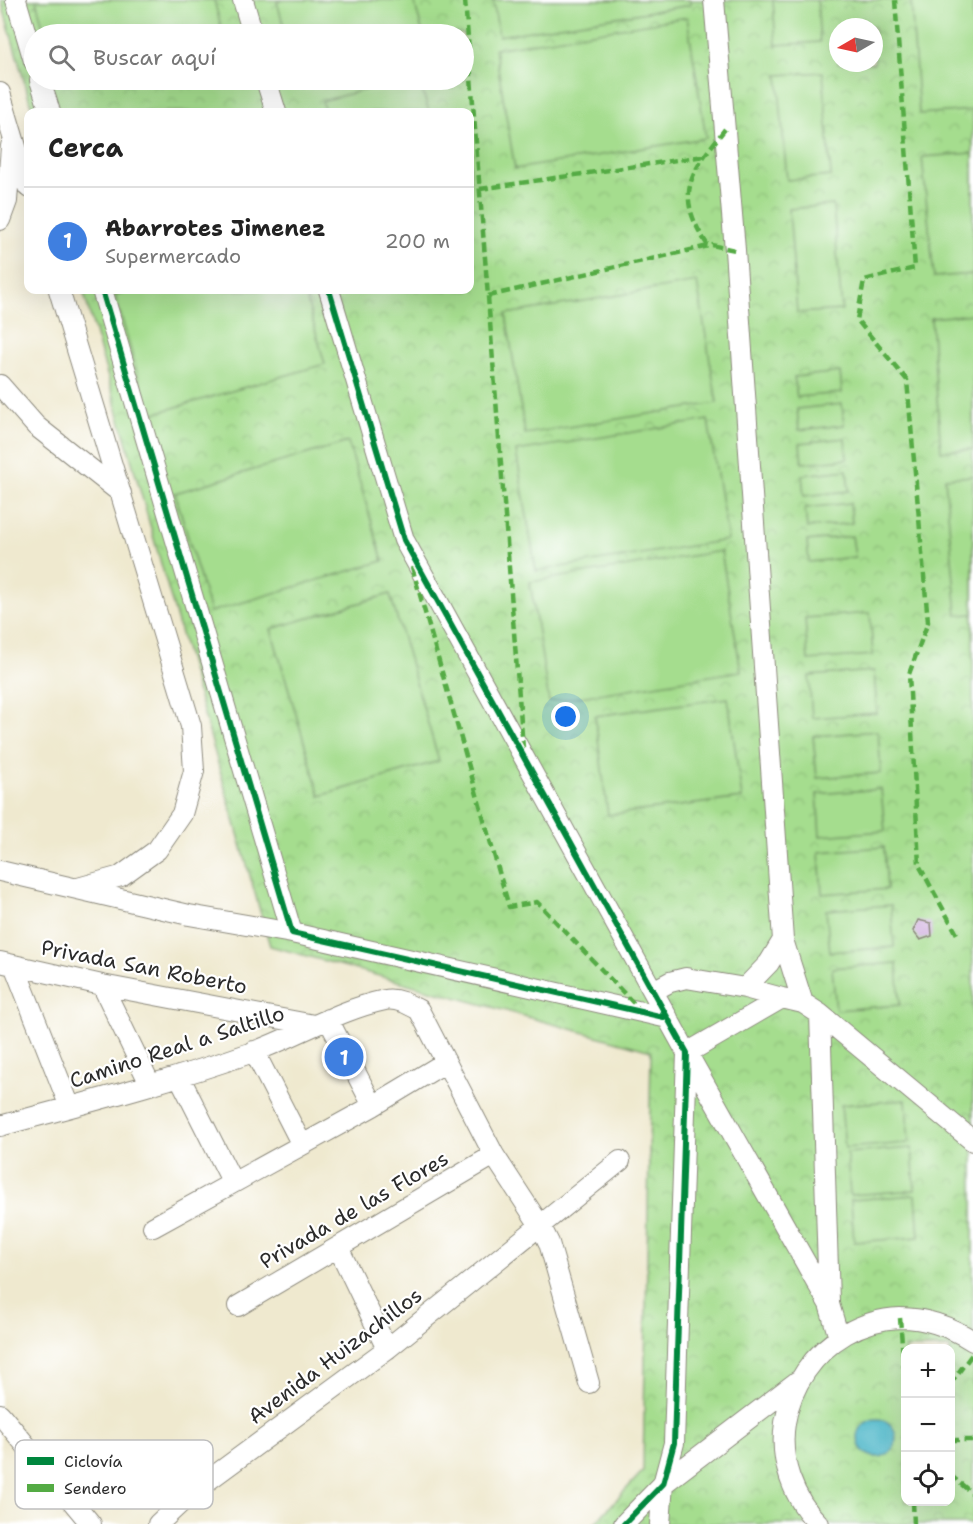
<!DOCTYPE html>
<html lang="es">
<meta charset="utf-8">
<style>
:root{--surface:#fff;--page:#f6f6f6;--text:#222;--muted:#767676;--line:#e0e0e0;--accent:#ea580c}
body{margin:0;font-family:"Shantell Sans",sans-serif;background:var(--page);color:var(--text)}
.controls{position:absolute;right:18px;bottom:18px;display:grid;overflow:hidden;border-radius:12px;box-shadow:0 6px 24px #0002}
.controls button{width:54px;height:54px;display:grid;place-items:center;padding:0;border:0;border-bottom:2px solid var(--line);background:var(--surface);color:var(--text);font:30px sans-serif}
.compass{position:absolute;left:829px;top:18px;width:54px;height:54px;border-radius:50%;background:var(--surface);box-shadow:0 6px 24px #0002;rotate:261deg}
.you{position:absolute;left:566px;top:717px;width:21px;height:21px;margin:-15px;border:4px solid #fff;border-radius:50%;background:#1a73e8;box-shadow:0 0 0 9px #1a73e833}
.badge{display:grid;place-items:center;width:39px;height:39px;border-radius:50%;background:var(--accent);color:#fff;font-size:20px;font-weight:700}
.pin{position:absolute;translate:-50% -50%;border:3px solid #fff;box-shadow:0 2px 6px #0006}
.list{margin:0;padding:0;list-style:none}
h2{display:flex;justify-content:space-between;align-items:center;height:78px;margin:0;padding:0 24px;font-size:26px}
h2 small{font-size:20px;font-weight:400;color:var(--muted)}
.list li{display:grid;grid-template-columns:39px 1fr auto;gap:18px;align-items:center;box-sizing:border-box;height:108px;padding:0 24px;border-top:2px solid var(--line)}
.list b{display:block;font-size:22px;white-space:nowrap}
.list p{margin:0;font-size:20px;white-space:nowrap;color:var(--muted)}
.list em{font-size:20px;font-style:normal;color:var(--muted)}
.icon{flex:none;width:33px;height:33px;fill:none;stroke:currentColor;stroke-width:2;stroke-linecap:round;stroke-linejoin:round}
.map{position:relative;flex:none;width:973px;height:1524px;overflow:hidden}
.search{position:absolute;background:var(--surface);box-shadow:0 6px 24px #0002;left:24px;top:24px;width:450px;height:66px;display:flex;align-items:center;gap:15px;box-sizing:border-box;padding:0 21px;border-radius:33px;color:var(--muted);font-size:22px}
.panel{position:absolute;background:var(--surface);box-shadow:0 6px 24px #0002;left:24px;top:108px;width:450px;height:186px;border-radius:12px}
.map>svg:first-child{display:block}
.park{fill:url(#park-crowns);stroke:#68845c;stroke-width:1.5;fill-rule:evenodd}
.garden{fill:#a5dd8e;stroke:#68845c;stroke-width:1.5}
.water{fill:#4ab5c7;stroke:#3a7079;stroke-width:1.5}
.building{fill:#caa6da}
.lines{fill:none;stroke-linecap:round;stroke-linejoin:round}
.minor-casing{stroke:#8d8a7d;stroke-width:22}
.minor{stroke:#fff;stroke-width:20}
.quiet{stroke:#54ab44;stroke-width:4.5;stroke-dasharray:9 4.5;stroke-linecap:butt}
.cycleway-casing{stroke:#fff;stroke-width:10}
.cycleway{stroke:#00873e;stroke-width:6}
.labels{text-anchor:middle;stroke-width:4.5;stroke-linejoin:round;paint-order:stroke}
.street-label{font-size:21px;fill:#2b2b2b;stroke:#fff}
.key{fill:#fff;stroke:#bfbfbf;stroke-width:1.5}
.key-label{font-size:16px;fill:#2b2b2b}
</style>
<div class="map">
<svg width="973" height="1524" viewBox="0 0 973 1524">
<defs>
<pattern id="park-crowns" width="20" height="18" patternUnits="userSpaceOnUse" patternTransform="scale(1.5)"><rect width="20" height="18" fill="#a5dd8e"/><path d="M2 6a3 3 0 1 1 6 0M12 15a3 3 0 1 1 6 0" fill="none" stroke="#8ebe7b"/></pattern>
</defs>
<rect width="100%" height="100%" fill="#fff"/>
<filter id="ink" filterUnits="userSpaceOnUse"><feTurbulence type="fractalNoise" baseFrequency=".0167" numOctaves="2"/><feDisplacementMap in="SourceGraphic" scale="12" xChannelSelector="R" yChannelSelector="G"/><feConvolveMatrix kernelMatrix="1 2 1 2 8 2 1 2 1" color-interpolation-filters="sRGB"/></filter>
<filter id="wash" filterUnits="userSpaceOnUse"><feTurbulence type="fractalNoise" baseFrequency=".008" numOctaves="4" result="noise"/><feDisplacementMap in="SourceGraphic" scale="24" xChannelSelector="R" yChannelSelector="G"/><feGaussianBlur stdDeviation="1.35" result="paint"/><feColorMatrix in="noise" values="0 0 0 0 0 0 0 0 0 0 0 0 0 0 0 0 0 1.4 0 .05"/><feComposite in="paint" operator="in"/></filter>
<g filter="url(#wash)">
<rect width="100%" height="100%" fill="#efe9cf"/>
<path class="park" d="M1,0H973V1524H594L643,1471L651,1051L270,946L83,290H470V112H33ZM838,27H874V63H838ZM34,34H464V80H34ZM906,1348H950V1502H906Z"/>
<path class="garden" d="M36,0H214L223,34H45Z
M283,0H414L423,34H286L277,2Z
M493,0H690V5L499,36Z
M773,0H817L820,42L776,45Z
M911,0H973V110L919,114Z
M687,17L706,138L515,169L495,49Z
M823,72L831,176L787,180L778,75Z
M401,80H419L429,112H325L322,101Z
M973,153V274L934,277L922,157Z
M833,205L842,310L797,313L789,209Z
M697,282L717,403L525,434L506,314Z
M133,290H304L325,364L149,415L115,295Z
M973,314V449L941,451L931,318Z
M840,372L842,393L797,397L794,377Z
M842,404L844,425L799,430L797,409Z
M708,420L728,540L536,571L516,451Z
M845,438L847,459L802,463L800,443Z
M348,442L383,561L210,612L175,493Z
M847,470L849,491L804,496L802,475Z
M973,476V614L957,615L945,478Z
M850,503L852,523L807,528L805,508Z
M852,536L855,557L809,562L807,541Z
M721,551L741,671L549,702L530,582Z
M390,594L439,761L320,796L271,629Z
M870,613L873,655L808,660L805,618Z
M874,671L877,713L812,718L809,676Z
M728,698L742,798L608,815L595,716Z
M878,731L881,773L817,778L813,736Z
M881,789L885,831L820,836L817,794Z
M884,847L887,889L822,894L819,852Z
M891,905L894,947L830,952L826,910Z
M897,963L900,1005L836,1010L832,968Z
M906,1100L909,1143L845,1148L841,1105Z
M912,1148L915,1190L850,1195L847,1153Z
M916,1195L919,1237L854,1242L851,1200Z"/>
<path class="water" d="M858 1438a19 19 0 1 1 38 0a19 19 0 1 1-38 0Z"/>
<g id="blocks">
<path class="building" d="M918,920L931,923L932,936L920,940L913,931Z"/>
</g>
</g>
<g filter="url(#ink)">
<use href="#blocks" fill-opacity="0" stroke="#8d8a7d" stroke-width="1.5"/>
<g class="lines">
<g class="minor-casing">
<path id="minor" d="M16,0L34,61
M243,0L253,34
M714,0L735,250L783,940L803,1003
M40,80L50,112
M266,80L276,112
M0,93L28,187
M0,220L7,201L11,146
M59,290L191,726L194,771L182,814L157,850L121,876L78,888
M102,290L292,933L668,1018
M329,290L404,540L687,1053L674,1443L663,1484L624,1524
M0,385L36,426L121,493
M0,871L189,915L292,933
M0,962L102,985L314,1025
M14,965L70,1107
M102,985L150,1084
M745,988L769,963L783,940
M653,991L670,982L686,978L745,988L782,998L803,1003L820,1014L973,1141
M782,998L687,1053L829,1304L839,1338
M820,1014L829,1302
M328,1019L373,1106
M254,1051L302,1145
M179,1076L233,1183
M0,1126C85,1103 171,1081 253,1052C297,1036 338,1010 385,1000C397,998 408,1004 419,1010L494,1155L541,1227L549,1243L589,1383
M153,1227L373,1106L446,1062
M338,1247L387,1349
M238,1306L494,1155
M0,1414L91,1524
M158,1524L191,1493L387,1349L620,1161
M660,1524L663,1484L798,1381
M819,1524C805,1511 796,1495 790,1478C764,1404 821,1321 900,1318C927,1318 951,1327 973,1341"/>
</g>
<use href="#minor" class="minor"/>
<path class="quiet" d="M465,0L523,748
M895,0L915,268L864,280L857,320L907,380L928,622L909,674L919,865L958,936
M725,129C691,172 673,193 707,244L735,250
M480,189L704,156
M488,296L713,245
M412,567L509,907L537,902L640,1010
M900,1318L906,1395
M950,1384L973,1353
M950,1440H973
M950,1475L973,1494
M913,1502L914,1524"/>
<g class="cycleway-casing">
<path id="cycleway" d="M102,290L292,933L668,1018
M329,290L404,540L687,1053L674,1443L663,1484L624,1524"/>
</g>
<use href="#cycleway" class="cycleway"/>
</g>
</g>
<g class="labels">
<g class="street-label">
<text transform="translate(144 967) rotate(11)" y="7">Privada San Roberto</text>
<text transform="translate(177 1047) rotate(-18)" y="7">Camino Real a Saltillo</text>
<text transform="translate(354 1210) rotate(-30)" y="7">Privada de las Flores</text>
<text transform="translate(335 1356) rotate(-37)" y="7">Avenida Huizachillos</text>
</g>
</g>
<rect x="15" y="1440" width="198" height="69" rx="9" class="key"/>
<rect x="27" y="1457" width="27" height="8" fill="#00873e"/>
<rect x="27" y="1484" width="27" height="8" fill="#54ab44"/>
<g class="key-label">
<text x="64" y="1467">Ciclovía</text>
<text x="64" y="1494">Sendero</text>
</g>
</svg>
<div class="controls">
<button>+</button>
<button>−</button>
<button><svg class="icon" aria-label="locate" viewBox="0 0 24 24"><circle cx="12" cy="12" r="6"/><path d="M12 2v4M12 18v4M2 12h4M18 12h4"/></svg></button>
</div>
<svg class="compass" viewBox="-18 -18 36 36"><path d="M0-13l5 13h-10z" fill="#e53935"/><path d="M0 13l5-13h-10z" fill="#767676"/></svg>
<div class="you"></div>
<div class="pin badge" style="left:344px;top:1057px;background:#3f7fe0">1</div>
<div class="search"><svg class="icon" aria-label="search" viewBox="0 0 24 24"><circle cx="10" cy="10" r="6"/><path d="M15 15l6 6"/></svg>Buscar aquí</div>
<section class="panel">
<h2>Cerca<small></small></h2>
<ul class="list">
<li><span class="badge" style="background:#3f7fe0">1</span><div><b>Abarrotes Jimenez</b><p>Supermercado</p></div><em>200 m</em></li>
</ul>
</section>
</div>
